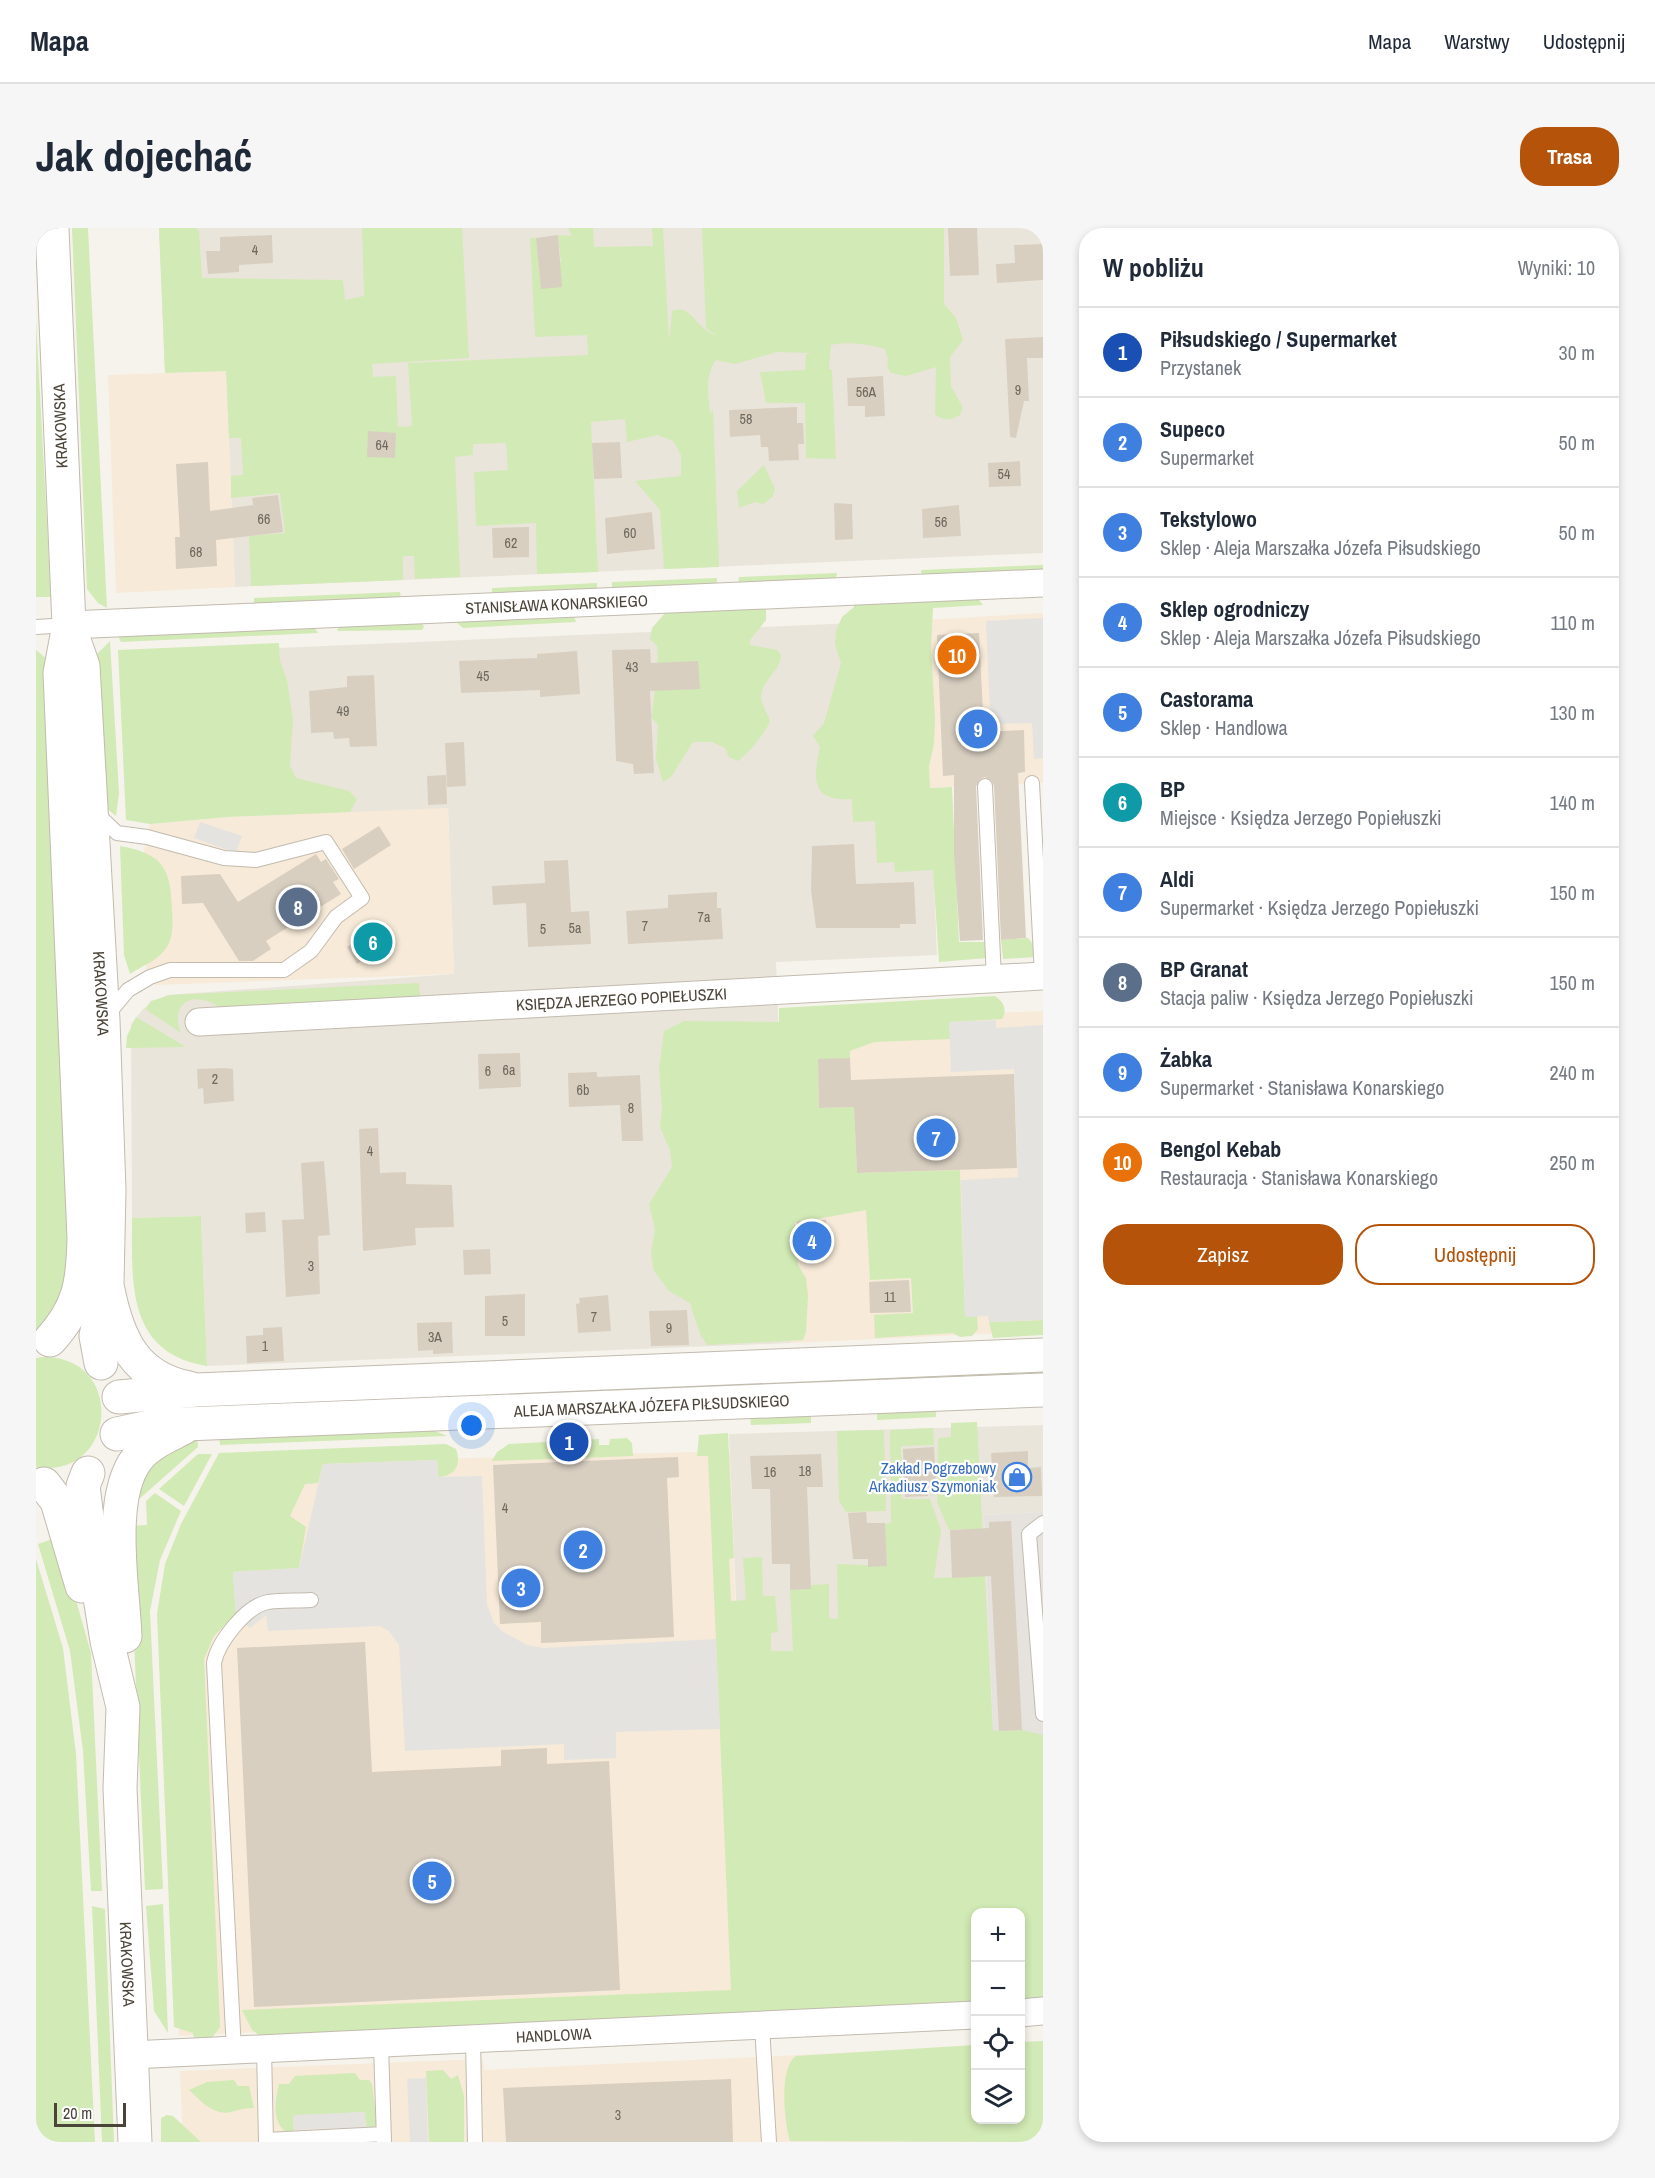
<!DOCTYPE html>
<html lang="pl">
<meta charset="utf-8">
<style>
:root{--surface:#fff;--page:#f6f6f7;--text:#1f2937;--muted:#747a83;--line:#e0e1e3;--accent:#b45309}
body{margin:0;font-family:"Archivo Narrow",sans-serif;background:var(--page);color:var(--text)}
.controls{position:absolute;right:18px;bottom:18px;display:grid;overflow:hidden;border-radius:12px;box-shadow:0 3px 9px #0003}
.controls button{width:54px;height:54px;display:grid;place-items:center;padding:0;border:0;border-bottom:2px solid var(--line);background:var(--surface);color:var(--text);font:30px sans-serif}
.scale{position:absolute;left:18px;bottom:15px;width:72px;box-sizing:border-box;padding-left:6px;border:3px solid #4b4439;border-top:0;font-size:16px;line-height:21px;white-space:nowrap;color:#4b4439;-webkit-text-stroke:4px #fff;paint-order:stroke}
.you{position:absolute;left:436px;top:1198px;width:21px;height:21px;margin:-15px;border:4px solid #fff;border-radius:50%;background:#1a73e8;box-shadow:0 0 0 9px #1a73e833}
.badge{display:grid;place-items:center;width:39px;height:39px;border-radius:50%;background:var(--accent);color:#fff;font-size:20px;font-weight:700}
.pin{position:absolute;translate:-50% -50%;border:3px solid #fff;box-shadow:0 2px 6px #0006}
.list{margin:0;padding:0;list-style:none}
h2{display:flex;justify-content:space-between;align-items:center;height:78px;margin:0;padding:0 24px;font-size:26px}
h2 small{font-size:20px;font-weight:400;color:var(--muted)}
.list li{display:grid;grid-template-columns:39px 1fr auto;gap:18px;align-items:center;box-sizing:border-box;height:90px;padding:0 24px;border-top:2px solid var(--line)}
.list b{display:block;font-size:22px;white-space:nowrap}
.list p{margin:0;font-size:20px;white-space:nowrap;color:var(--muted)}
.list em{font-size:20px;font-style:normal;color:var(--muted)}
.actions{display:flex;gap:12px;padding:18px 24px}
.actions a{flex:1;padding:14px 0;border:2px solid var(--accent);border-radius:24px;text-align:center;font-size:21px;color:var(--accent)}
.actions .main{background:var(--accent);color:#fff}
.icon{flex:none;width:33px;height:33px;fill:none;stroke:currentColor;stroke-width:2;stroke-linecap:round;stroke-linejoin:round}
.map{position:relative;flex:none;width:1007px;height:1914px;overflow:hidden;border-radius:24px}
header{display:flex;align-items:center;gap:36px;box-sizing:border-box;height:84px;padding:0 30px;background:var(--surface);border-bottom:2px solid var(--line)}
header strong{font-size:28px}
nav{display:flex;gap:33px;margin-inline-start:auto;font-size:21px}
.intro{display:flex;align-items:center;justify-content:space-between;box-sizing:border-box;height:144px;padding:0 36px}
h1{margin:0;font-size:42px}
.button{padding:15px 27px;border-radius:24px;background:var(--accent);color:#fff;font-size:21px;font-weight:700}
main{display:flex;gap:36px;padding:0 36px}
aside{flex:1;background:var(--surface);border-radius:24px;box-shadow:0 3px 9px #0003}
.map>svg:first-child{display:block}
.residential{fill:#eae5da}
.commercial{fill:#f7ead8}
.industrial{fill:#e6e2dd}
.green{fill:#d2eab5}
.parking{fill:#e5e3e0}
.building{fill:#d8cfc1}
.lines{fill:none;stroke-linecap:round;stroke-linejoin:round}
.service-casing{stroke:#c2bbae;stroke-width:16}
.minor-casing{stroke:#c2bbae;stroke-width:29}
.tertiary-casing{stroke:#c2bbae;stroke-width:35}
.service{stroke:#fff;stroke-width:14}
.minor{stroke:#fff;stroke-width:27}
.tertiary{stroke:#fff;stroke-width:33}
.labels{text-anchor:middle;stroke-width:4.5;stroke-linejoin:round;paint-order:stroke}
.number-label{font-size:14px;fill:#6e675b}
.street-label{font-size:16px;fill:#4b4439;stroke:#fff}
.shop-label{font-size:16px;fill:#366cbe;stroke:#fff;text-anchor:end}
</style>
<header>
<strong>Mapa</strong>
<nav><a>Mapa</a><a>Warstwy</a><a>Udostępnij</a></nav>
</header>
<div class="intro"><h1>Jak dojechać</h1><a class="button">Trasa</a></div>
<main>
<div class="map">
<svg width="1007" height="1914" viewBox="0 0 1007 1914">
<rect width="100%" height="100%" fill="#f6f3ec"/>
<path class="residential" d="M123,0H1007V325L199,359L190,143L129,145Z
M887,392L901,727L740,734L755,1115L171,1138L165,988L96,990L95,796L107,781L131,767L418,746L412,581L249,587L243,420Z
M1007,1197V1284L948,1287L958,1525L707,1535L693,1206Z"/>
<path class="commercial" d="M190,143L199,359L80,365L72,147Z
M1007,385V555L894,560L887,392Z
M412,580L418,746L119,757L109,737L108,622L114,596L192,589Z
M1007,783V1103L755,1115L743,794Z
M694,1223L714,1784L391,1796L143,1808L136,1401L185,1237Z
M865,1822L964,1914H147L144,1843L447,1831L448,1842Z"/>
<path class="industrial" d="M1007,1284V1523L958,1525L948,1287Z"/>
<path class="green" d="M36,0H52L71,380L62,375L51,361Z
M123,0H160L163,3L166,50L307,52L309,72L328,68L326,0H426L433,130L336,136L337,149L360,148L362,199L376,198L372,135L552,127L551,107L499,109L494,10H500L503,36L525,34L522,7L536,8L532,0H557L558,19L617,18L616,0H627L633,113L636,83C656,75 658,100 680,107L670,100L666,0H908V76L920,90L927,112L914,129L915,158L927,180L924,187C914,192 908,194 899,186L900,139L870,148L855,145L851,138L852,131L849,121C833,116 811,113 795,117L793,141L796,142L800,231L770,230L769,175H730L724,144L769,142L770,126L776,125L741,124L699,136L680,132C668,149 673,166 674,186L677,181L683,339L628,341L624,282L599,253L645,248V227L637,213L622,207L591,214L589,191L555,194L562,344L501,346L500,295L440,298L438,244L472,242L470,215L437,216V227L419,229L424,349L379,351L378,328H367V352L215,358L213,308L249,305L244,265L195,270V248L207,247L205,210H193L190,143L129,145Z
M0,93L15,369H0Z
M728,237L739,261L737,268L728,276L719,274L703,280L701,263Z
M1007,337V343L886,349L885,342Z
M801,345L800,352L702,356L703,349Z
M681,350V357L576,362V354Z
M561,355V362L456,367V360Z
M364,364L365,370L218,376V370Z
M941,370L947,377L897,380L895,420L899,492L898,516L893,538L894,560L916,559L923,714H949L951,730L903,734L897,642L859,644L858,634L841,635L839,593L817,594L816,571C775,574 777,551 784,519L777,508L788,495L805,435L799,416L800,403L806,389L818,379V375Z
M730,379V392L714,412V417L741,422L745,427C745,443 724,454 725,470C726,478 732,486 734,493C730,504 712,526 702,533L693,529L689,520L676,514H657L635,549L627,554L620,531L622,497L615,489C617,482 624,424 621,418C619,415 616,414 614,411L616,400L631,383Z
M538,388L540,394L427,400L421,395V393Z
M385,393L388,399L386,402L301,403L303,398Z
M278,399L282,405L85,414L82,408Z
M74,413L83,565L80,588L67,577L60,427Z
M243,415L244,433L251,452L257,491L254,538L260,550L313,563L321,571L314,584L192,589L114,596L90,592L82,422Z
M0,422L11,431L39,1046L5,1101L0,1102Z
M84,618C127,626 135,640 136,683C137,695 137,709 131,719C123,732 106,738 94,746L88,727Z
M992,710L996,715L999,729L967,731L965,712Z
M383,755L384,769L184,780C159,762 133,773 145,805L109,781L115,773L134,767Z
M959,768C967,773 972,782 966,791L914,794V811L838,814L814,823V830L782,832L783,880L818,879L821,945L924,942L929,1088H941L942,1101L936,1108L924,1109L917,1105L839,1110L838,1087L877,1085L875,1050L834,1052L830,982L759,995L762,1037L770,1050L772,1068L770,1104L767,1112L671,1117L664,1106L654,1075L633,1063L618,1043L615,1025L619,1001L613,976L636,939L634,922L624,899L626,881L623,841L628,803L648,793L743,794V780Z
M100,789L150,819L90,820L91,808Z
M165,988L171,1138C90,1125 96,1054 96,990Z
M1007,1092V1107L957,1110L953,1094Z
M9,1129C91,1130 80,1252 0,1239V1130Z
M1007,1138V1148L631,1163L630,1157Z
M900,1181V1189L841,1192V1184Z
M775,1186V1195L715,1197L714,1189Z
M941,1194L957,1503L986,1502L1007,1507V1773L985,1774L984,1684H939V1777L226,1809L216,1802L206,1782L695,1762L672,1228H661L663,1207L692,1205L698,1330L693,1331L695,1373L710,1372L707,1330L726,1329L727,1368H739L742,1404L735,1405V1423H757L754,1362L774,1361L775,1357L793,1356V1390L802,1391L801,1336L851,1338L849,1296L855,1295L854,1202L897,1200L898,1217L865,1218L866,1271H894L905,1302L898,1350L930,1349L928,1301L913,1302L901,1274L902,1210L915,1209V1195Z
M397,1202L411,1208L184,1217L183,1208Z
M848,1202L850,1283L810,1284L803,1273L801,1203Z
M161,1210L162,1219L101,1273L104,1241Z
M591,1210L596,1215L597,1228L456,1233L461,1224L473,1216L563,1211V1217H573L574,1211Z
M410,1216L420,1221C426,1238 418,1248 402,1249L401,1232L287,1236L282,1255L269,1256L254,1288L270,1299L263,1340L197,1344L200,1386L178,1408L168,1431L184,1799L176,1810L158,1813L157,1805L138,1799L121,1386L129,1336L145,1296L183,1225Z
M162,1226H176L148,1278L123,1261Z
M119,1265L145,1283L124,1332L114,1383L127,1661L109,1662L93,1298L111,1297L110,1273Z
M22,1309L55,1425L66,1663H55L47,1523L34,1423L2,1316Z
M0,1331L27,1420L40,1526L59,1914H0Z
M127,1676L132,1805L118,1783L110,1678Z
M56,1678L69,1681L78,1914H66Z
M1007,1813V1914L754,1913C748,1895 743,1839 760,1828L939,1817V1892H984L985,1814Z
M407,1842L415,1851L422,1847L428,1868V1914H393L390,1843Z
M319,1845L324,1852H333L336,1856L341,1895L337,1901H331L328,1884L257,1888L258,1902L253,1906C235,1896 239,1873 243,1856H253L259,1848Z
M198,1852L202,1858H213L218,1880C208,1880 203,1882 195,1884C177,1888 164,1872 153,1862L171,1854Z
M131,1887L137,1888L165,1914H125V1890Z"/>
<path class="parking" d="M1007,390V530L998,531L996,495L966,496L954,484L950,393Z
M164,594L206,608L200,625L158,610Z
M960,792V800L1007,797V1092L953,1094L952,1088L929,1089L925,952L982,949L978,841L915,844L913,794Z
M401,1232L402,1249L446,1248L451,1377L458,1395L466,1403L491,1417L508,1420L680,1411L684,1501L580,1504V1530L528,1532V1516L369,1523L363,1417L353,1403L344,1398L232,1403L230,1387L214,1400L200,1386L197,1344L263,1340L287,1236Z
M390,1850L392,1914H374L371,1851Z
M329,1884L330,1899L258,1902L257,1888L259,1887Z"/>
<path class="building" d="M912,0H941L943,47L914,48Z
M236,7L237,35L203,37V44L172,46L170,23H184V9Z
M522,7L526,59L505,61L500,10Z
M1007,16V52L961,55L960,36L979,35L978,17Z
M1007,109V130H991L993,173H988L980,210L974,209L969,111Z
M847,148L849,188L829,189V178H812L811,150Z
M761,179V195H767L768,216H762L763,232L733,233L732,219H725L724,207L694,209L693,182Z
M332,203L360,205L359,230L331,229Z
M584,214L586,250L558,251L556,215Z
M984,233L985,258L953,259L952,235Z
M172,234L174,283L217,277L216,270L242,267L247,304L180,312L181,338L140,341L139,309H144L140,236Z
M798,275L816,276L817,311L799,312Z
M923,277L925,308L887,310L886,281Z
M616,284L619,321L571,326L569,290Z
M493,299V329L457,330L456,300Z
M943,405L948,504L988,502L989,544L982,545L990,710L965,712L958,558L956,553L949,549L944,551L940,558L947,712L924,713L918,626V547L907,548L901,407Z
M614,421L615,435L662,433L664,461L614,463L618,545L598,546L597,536L580,533L576,422Z
M541,423L544,466L504,469V462L425,465L423,433L501,430V426Z
M338,447L341,518L314,519L313,510L298,511L297,504L275,505L273,463L311,459V448Z
M428,514L430,558L411,559L409,515Z
M410,547L411,576L392,577L391,548Z
M343,598L355,617L318,641L306,621Z
M818,616L820,656L878,654L880,696H864V700H780L775,662L776,618Z
M280,626L285,634L290,631L303,651L297,654L305,666L230,713L235,721L217,733H203L167,675L146,676L145,648L184,646L202,674Z
M532,632L535,684L553,683L555,716L492,719L490,675L457,677L456,658L509,655L508,633Z
M681,664V680H685L687,711L592,716L590,683L632,680V667Z
M348,695L359,712L351,717L356,723L337,736L332,729L321,736L311,719Z
M484,825L485,859L443,861L442,826Z
M814,830L815,852L978,846L981,940L821,945L818,879L783,880L782,831Z
M188,840L197,841L198,873L168,876L167,860L162,861L161,841Z
M561,844V849L604,847L607,913H586L584,877L533,879L532,845Z
M342,900L344,945L370,944V956L416,957L418,999L379,1000L380,1017L327,1023L323,901Z
M288,933L294,1007L282,1008L284,1066L250,1069L246,992L268,991L265,935Z
M229,984L230,1004L210,1005L209,985Z
M790,992V1025L762,1029L761,993Z
M454,1021L455,1046L428,1047L427,1022Z
M873,1052L875,1084L834,1085L833,1054Z
M489,1066V1108H449V1068Z
M572,1067L575,1103L542,1105L540,1076L544,1075L543,1070Z
M651,1082L653,1117L615,1118L613,1083Z
M416,1094L417,1125L397,1126V1122L382,1123L381,1095Z
M246,1099L248,1133L211,1135L210,1108L227,1107V1100Z
M898,1219L900,1256H892V1268L869,1269L867,1221Z
M992,1223V1240L1005,1239L1006,1268L958,1269L955,1225Z
M785,1226L787,1259H771L775,1361L754,1362V1336H736L734,1261H716L714,1228Z
M642,1229L643,1249L631,1250L638,1409L505,1415V1394L464,1396L457,1237Z
M830,1284L831,1295H849L851,1338L832,1339V1331H817L812,1285Z
M975,1293L986,1502L963,1503L955,1348L916,1350L914,1302L953,1300V1294Z
M329,1414L336,1544L465,1538V1522L511,1520V1536L573,1533L584,1762L218,1779L201,1420Z
M695,1851L697,1914H470L467,1860Z"/>
<g class="lines">
<g class="service-casing">
<path id="service" d="M0,399L33,397
M996,555L1006,748
M949,558L958,751
M60,585L81,605L111,609L188,630L220,632L290,614L326,670L300,689L275,723L248,742H134L114,749L92,762L72,786
M1007,1295L993,1306L1007,1486
M726,1798L733,1914
M437,1812L439,1914
M345,1817L348,1913
M228,1821L230,1914
M198,1823L178,1435C182,1414 210,1378 232,1374C246,1372 261,1373 275,1372
M230,1912L348,1906"/>
</g>
<g class="minor-casing">
<g id="minor">
<path id="s1" d="M33,397L1007,355"/>
<path id="s2" d="M163,794L1007,748"/>
<path d="M984,1785L1007,1783"/>
<path id="s3" d="M95,1827L939,1787"/>
</g>
</g>
<g class="tertiary-casing">
<g id="tertiary">
<path id="s4" d="M35,404L47,438L67,792L73,962L71,1056L60,1108L65,1135"/>
<path d="M72,1062C82,1111 99,1150 153,1160"/>
<path d="M14,1112C44,1079 47,1054 48,1010L24,445L33,397L16,0"/>
<path d="M83,1169L160,1162L1007,1127"/>
<path id="s5" d="M81,1206L123,1197L1007,1162"/>
<path id="s6" d="M52,1245L47,1258L50,1282L71,1413L87,1479L84,1560L99,1914"/>
<path d="M8,1256L21,1273L46,1358"/>
<path d="M89,1408C87,1359 71,1270 101,1231C112,1216 130,1209 147,1200"/>
</g>
</g>
<use href="#service" class="service"/>
<use href="#minor" class="minor"/>
<use href="#tertiary" class="tertiary"/>
</g>
<defs>
<g id="shop-ring" transform="scale(1.5)"><circle r="9.5" fill="#fff" stroke="#3f7fe0" stroke-width="1.5"/><path d="M-5-2.5h2.3a2.7 3.5 0 0 1 5.4 0H5L5.5 6h-11ZM-1.5-2.5h3a1.5 2.3 0 0 0-3 0Z" fill="#3f7fe0"/></g>
</defs>
<g fill-rule="evenodd">
<use href="#shop-ring" x="981" y="1249"/>
</g>
<g class="labels">
<g class="number-label">
<text x="219" y="27">4</text>
<text x="982" y="167">9</text>
<text x="830" y="169">56A</text>
<text x="710" y="196">58</text>
<text x="346" y="222">64</text>
<text x="968" y="251">54</text>
<text x="228" y="296">66</text>
<text x="905" y="299">56</text>
<text x="594" y="310">60</text>
<text x="475" y="320">62</text>
<text x="160" y="329">68</text>
<text x="596" y="444">43</text>
<text x="447" y="453">45</text>
<text x="307" y="488">49</text>
<text x="668" y="694">7a</text>
<text x="609" y="703">7</text>
<text x="539" y="705">5a</text>
<text x="507" y="706">5</text>
<text x="473" y="847">6a</text>
<text x="452" y="848">6</text>
<text x="179" y="856">2</text>
<text x="547" y="867">6b</text>
<text x="595" y="885">8</text>
<text x="334" y="928">4</text>
<text x="275" y="1043">3</text>
<text x="854" y="1074">11</text>
<text x="558" y="1094">7</text>
<text x="469" y="1098">5</text>
<text x="633" y="1105">9</text>
<text x="399" y="1114">3A</text>
<text x="229" y="1123">1</text>
<text x="769" y="1248">18</text>
<text x="734" y="1249">16</text>
<text x="469" y="1285">4</text>
<text x="582" y="1892">3</text>
</g>
<g class="street-label">
<text transform="translate(24 198) rotate(-92)" y="6">KRAKOWSKA</text>
<text dy="6" stroke="none"><textPath href="#s1" startOffset="488">STANISŁAWA KONARSKIEGO</textPath></text>
<text dy="6" stroke="none"><textPath href="#s4" startOffset="364">KRAKOWSKA</textPath></text>
<text dy="6" stroke="none"><textPath href="#s2" startOffset="423">KSIĘDZA JERZEGO POPIEŁUSZKI</textPath></text>
<text dy="6" stroke="none"><textPath href="#s5" startOffset="536">ALEJA MARSZAŁKA JÓZEFA PIŁSUDSKIEGO</textPath></text>
<text dy="6" stroke="none"><textPath href="#s6" startOffset="496">KRAKOWSKA</textPath></text>
<text dy="6" stroke="none"><textPath href="#s3" startOffset="423">HANDLOWA</textPath></text>
</g>
<g class="shop-label">
<text x="960" y="1246">Zakład Pogrzebowy<tspan x="960" dy="18">Arkadiusz Szymoniak</tspan></text>
</g>
</g>
</svg>
<div class="controls">
<button>+</button>
<button>−</button>
<button><svg class="icon" aria-label="locate" viewBox="0 0 24 24"><circle cx="12" cy="12" r="6"/><path d="M12 2v4M12 18v4M2 12h4M18 12h4"/></svg></button>
<button><svg class="icon" aria-label="layers" viewBox="0 0 24 24"><path d="M12 4l9 5-9 5-9-5zM3 14l9 5 9-5"/></svg></button>
</div>
<div class="scale">20 m</div>
<div class="you"></div>
<div class="pin badge" style="left:533px;top:1214px;background:#1a4fb4">1</div>
<div class="pin badge" style="left:547px;top:1322px;background:#3f7fe0">2</div>
<div class="pin badge" style="left:485px;top:1360px;background:#3f7fe0">3</div>
<div class="pin badge" style="left:776px;top:1013px;background:#3f7fe0">4</div>
<div class="pin badge" style="left:396px;top:1653px;background:#3f7fe0">5</div>
<div class="pin badge" style="left:337px;top:714px;background:#0f9aa8">6</div>
<div class="pin badge" style="left:900px;top:910px;background:#3f7fe0">7</div>
<div class="pin badge" style="left:262px;top:679px;background:#5c6f8a">8</div>
<div class="pin badge" style="left:942px;top:501px;background:#3f7fe0">9</div>
<div class="pin badge" style="left:921px;top:427px;background:#e8710a">10</div>
</div>
<aside>
<h2>W pobliżu<small>Wyniki: 10</small></h2>
<ul class="list">
<li><span class="badge" style="background:#1a4fb4">1</span><div><b>Piłsudskiego / Supermarket</b><p>Przystanek</p></div><em>30 m</em></li>
<li><span class="badge" style="background:#3f7fe0">2</span><div><b>Supeco</b><p>Supermarket</p></div><em>50 m</em></li>
<li><span class="badge" style="background:#3f7fe0">3</span><div><b>Tekstylowo</b><p>Sklep · Aleja Marszałka Józefa Piłsudskiego</p></div><em>50 m</em></li>
<li><span class="badge" style="background:#3f7fe0">4</span><div><b>Sklep ogrodniczy</b><p>Sklep · Aleja Marszałka Józefa Piłsudskiego</p></div><em>110 m</em></li>
<li><span class="badge" style="background:#3f7fe0">5</span><div><b>Castorama</b><p>Sklep · Handlowa</p></div><em>130 m</em></li>
<li><span class="badge" style="background:#0f9aa8">6</span><div><b>BP</b><p>Miejsce · Księdza Jerzego Popiełuszki</p></div><em>140 m</em></li>
<li><span class="badge" style="background:#3f7fe0">7</span><div><b>Aldi</b><p>Supermarket · Księdza Jerzego Popiełuszki</p></div><em>150 m</em></li>
<li><span class="badge" style="background:#5c6f8a">8</span><div><b>BP Granat</b><p>Stacja paliw · Księdza Jerzego Popiełuszki</p></div><em>150 m</em></li>
<li><span class="badge" style="background:#3f7fe0">9</span><div><b>Żabka</b><p>Supermarket · Stanisława Konarskiego</p></div><em>240 m</em></li>
<li><span class="badge" style="background:#e8710a">10</span><div><b>Bengol Kebab</b><p>Restauracja · Stanisława Konarskiego</p></div><em>250 m</em></li>
</ul>
<div class="actions"><a class="main">Zapisz</a><a>Udostępnij</a></div>
</aside>
</main>
